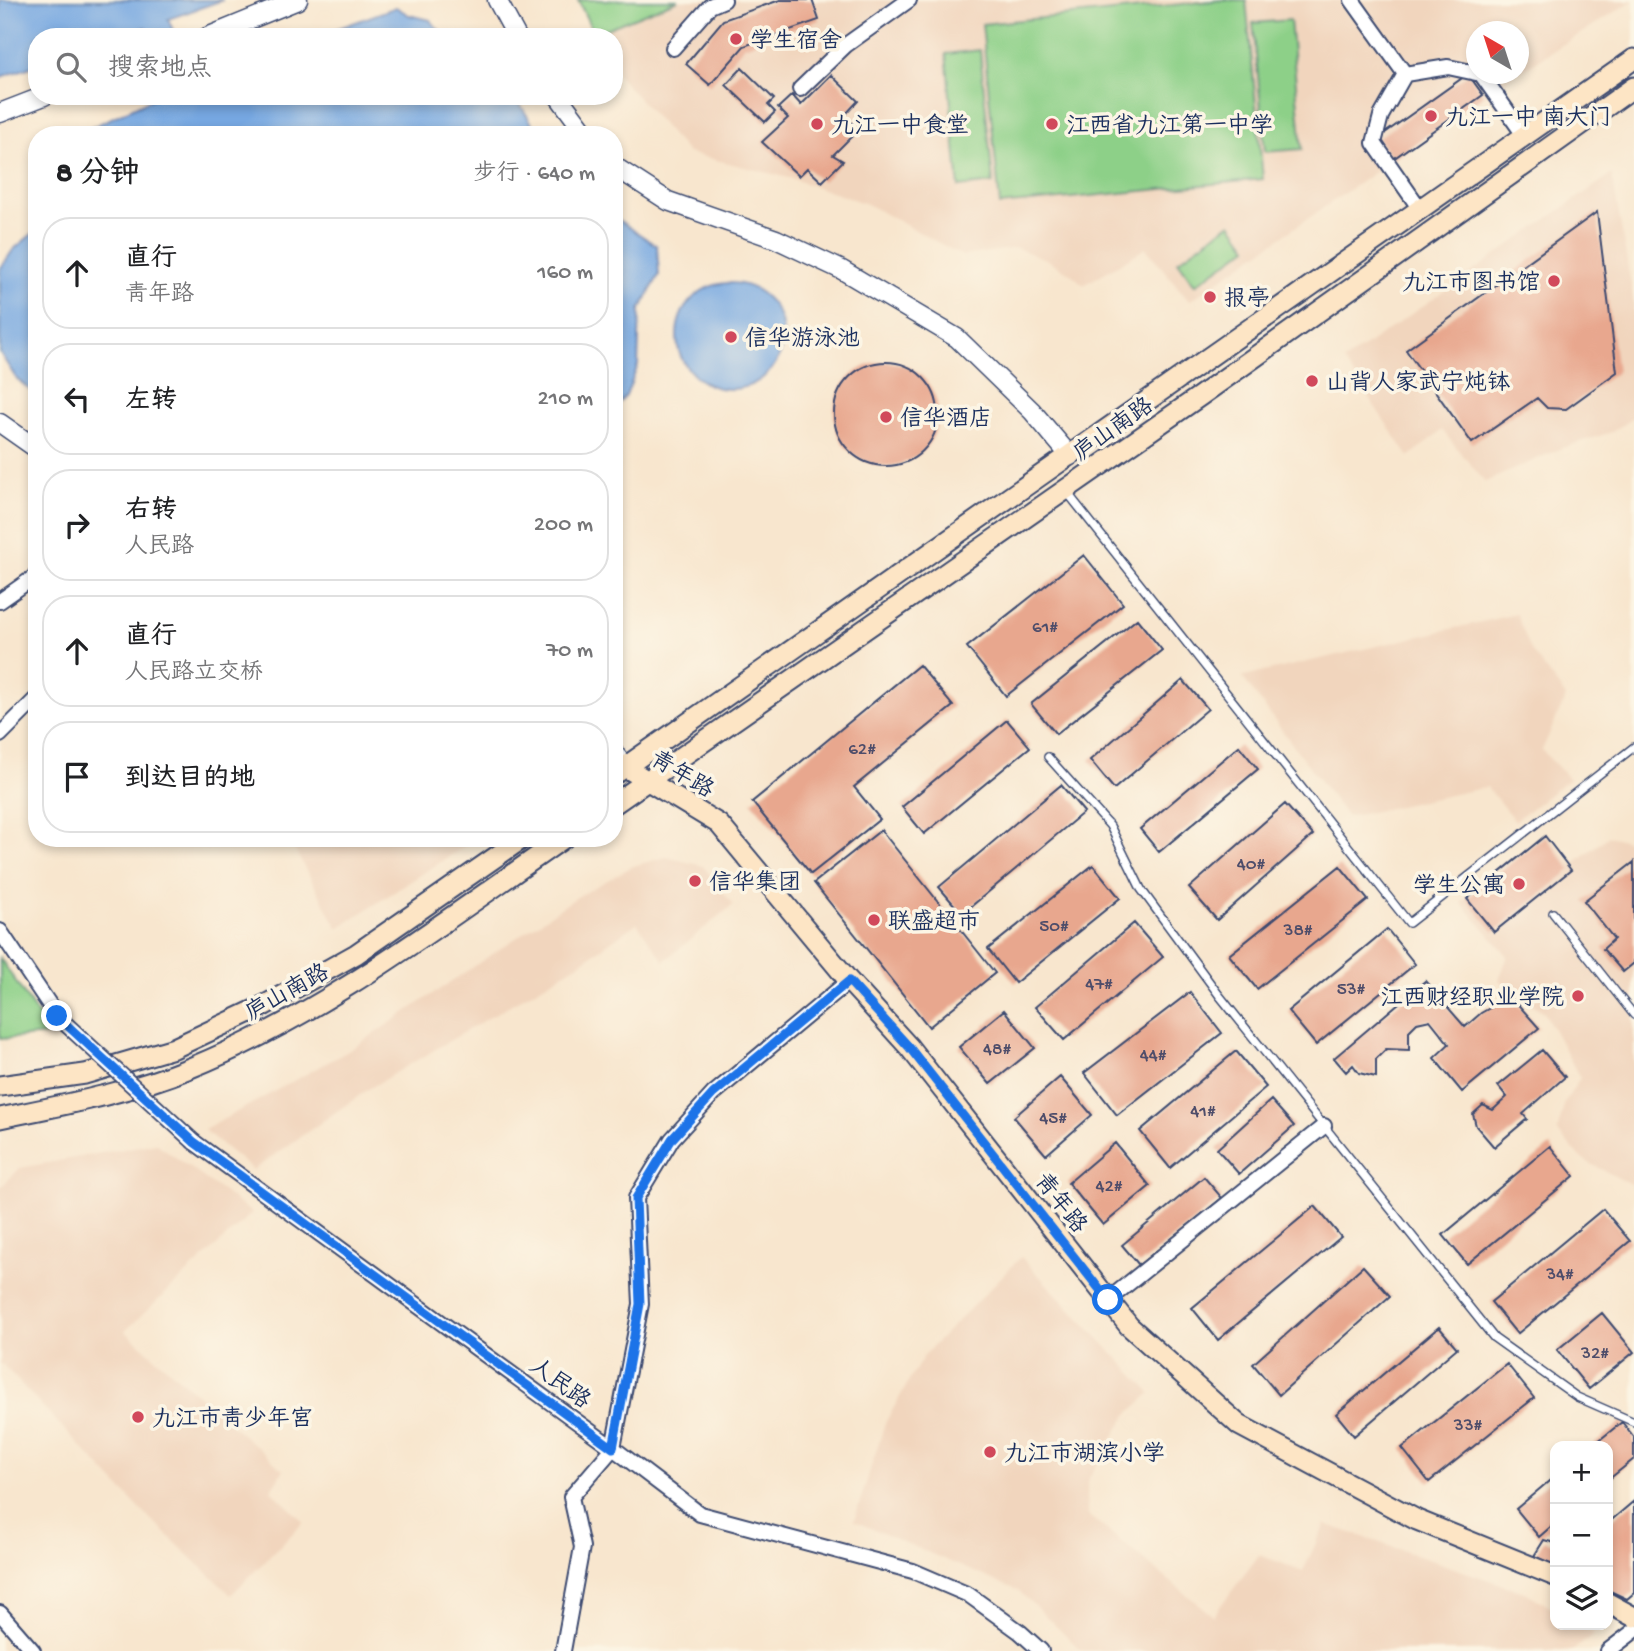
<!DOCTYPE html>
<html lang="zh">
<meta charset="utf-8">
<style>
:root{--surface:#fff;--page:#f6f6f6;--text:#202124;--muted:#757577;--line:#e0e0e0}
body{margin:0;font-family:"Gochi Hand","LXGW WenKai TC",sans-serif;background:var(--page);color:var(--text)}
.controls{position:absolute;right:21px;bottom:21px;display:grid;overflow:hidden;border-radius:14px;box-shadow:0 4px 10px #0003}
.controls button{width:63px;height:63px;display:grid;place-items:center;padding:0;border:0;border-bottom:2px solid var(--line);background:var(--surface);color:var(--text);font:35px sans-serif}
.compass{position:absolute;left:1466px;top:21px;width:63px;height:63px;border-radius:50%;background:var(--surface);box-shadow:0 4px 10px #0003;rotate:321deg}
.stop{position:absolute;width:21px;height:21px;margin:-16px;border:5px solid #1a73e8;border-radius:50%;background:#fff}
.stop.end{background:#1a73e8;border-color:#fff;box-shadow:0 2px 7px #0008}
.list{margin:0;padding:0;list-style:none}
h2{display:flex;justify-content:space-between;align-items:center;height:91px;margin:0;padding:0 28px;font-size:30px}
h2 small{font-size:23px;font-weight:400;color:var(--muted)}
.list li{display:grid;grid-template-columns:46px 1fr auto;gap:21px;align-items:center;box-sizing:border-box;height:112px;margin:0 14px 14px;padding:0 14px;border:2px solid var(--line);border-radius:28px}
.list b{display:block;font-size:26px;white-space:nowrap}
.list p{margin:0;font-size:23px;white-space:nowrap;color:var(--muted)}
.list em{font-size:23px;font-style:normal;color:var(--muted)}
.icon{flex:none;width:38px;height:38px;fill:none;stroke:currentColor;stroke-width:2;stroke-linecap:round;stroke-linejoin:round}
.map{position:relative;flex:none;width:1634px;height:1651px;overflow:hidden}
.search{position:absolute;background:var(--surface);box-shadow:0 4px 10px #0003;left:28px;top:28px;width:595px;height:77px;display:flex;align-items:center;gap:18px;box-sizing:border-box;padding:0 24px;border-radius:28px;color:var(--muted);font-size:26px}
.panel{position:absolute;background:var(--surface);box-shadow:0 4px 10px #0003;left:28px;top:126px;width:595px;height:721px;border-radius:28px}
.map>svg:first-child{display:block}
.built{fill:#f1d5bd}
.green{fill:#8dd088;stroke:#548073;stroke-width:2}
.water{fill:#76a7e1;stroke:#486ba0;stroke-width:2}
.building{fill:#e8a78e}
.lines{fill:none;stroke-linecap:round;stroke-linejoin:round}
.service-casing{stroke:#3c4a6f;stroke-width:10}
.minor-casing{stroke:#3c4a6f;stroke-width:18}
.tertiary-casing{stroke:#3c4a6f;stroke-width:21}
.secondary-casing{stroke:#3c4a6f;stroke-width:23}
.service{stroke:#fff;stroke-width:7}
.minor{stroke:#fff;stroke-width:14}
.tertiary{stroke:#fff;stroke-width:18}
.secondary{stroke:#fde5c5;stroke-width:19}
.minor-bridge-casing{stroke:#3c4a6f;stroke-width:18;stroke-linecap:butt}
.minor-bridge{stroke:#fff;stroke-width:14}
.route{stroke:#1a73e8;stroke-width:9}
.poi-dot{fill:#d1495b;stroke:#fcf5e5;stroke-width:2.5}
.labels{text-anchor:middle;stroke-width:7;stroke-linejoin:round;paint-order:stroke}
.number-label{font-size:19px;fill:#4e4d6a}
.poi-label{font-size:23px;fill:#1b2f5e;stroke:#fcf5e5;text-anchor:start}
.street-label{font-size:23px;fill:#1b2f5e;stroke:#fcf5e5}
</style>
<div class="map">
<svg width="1634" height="1651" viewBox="0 0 1634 1651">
<rect width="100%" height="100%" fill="#fcf5e5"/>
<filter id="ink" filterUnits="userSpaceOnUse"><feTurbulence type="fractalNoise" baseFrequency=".0143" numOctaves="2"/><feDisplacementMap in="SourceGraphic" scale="14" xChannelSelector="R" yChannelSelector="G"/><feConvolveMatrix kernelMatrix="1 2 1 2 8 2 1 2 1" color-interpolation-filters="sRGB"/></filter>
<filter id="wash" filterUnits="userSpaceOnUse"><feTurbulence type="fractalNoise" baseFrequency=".00686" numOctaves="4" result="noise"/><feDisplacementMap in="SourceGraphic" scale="28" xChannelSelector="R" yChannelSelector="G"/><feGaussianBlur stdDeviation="1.57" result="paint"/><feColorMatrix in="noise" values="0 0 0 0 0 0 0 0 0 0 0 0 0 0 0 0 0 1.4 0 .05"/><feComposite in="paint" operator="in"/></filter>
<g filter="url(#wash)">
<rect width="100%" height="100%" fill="#f8e6ce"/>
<path class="built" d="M578,0H1634L1519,72L1518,32H1476V74H1516L1189,301L1146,248L1084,285L1071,274L1046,259L1016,248L963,256L867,204L793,179L688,153L614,71V37H595Z
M1612,174L1634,303V417L1612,432L1564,447L1485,482L1442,430L1409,457L1344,361Z
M1516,614L1532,652L1566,697L1542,750L1569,779L1515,821L1487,787L1347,817L1242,677Z
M1546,832L1572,865L1609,836L1634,843V1186L1582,1159L1557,1132L1565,1102L1580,1078L1544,1012L1499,980L1508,956L1461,902Z
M285,838H478L338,928L290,841Z
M666,857L703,866L733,905L664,961L637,923L579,964L370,1088L253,1170L204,1130L350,1050L577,897L633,866Z
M156,1143L252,1213L125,1331L283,1470L271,1490L304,1522L231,1595L142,1511L3,1365L0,1364V1188L20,1168Z
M1021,1257L1151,1393L1127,1415L1087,1481V1514L1213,1616L1259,1555L1303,1571L1325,1524L1527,1593L1555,1610V1625H1580L1595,1634L1572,1651H1082L1019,1591L854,1521L885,1423L924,1355Z"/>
<path class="green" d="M578,0H678L594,34Z
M1222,0H1246L1263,179L1000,205L982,24Z
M1290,20L1302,149L1265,152L1253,23Z
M980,50L993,183L959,187L946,54Z
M1231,223L1248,247L1195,285L1178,261Z
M0,958L51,1035L0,1039Z"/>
<path class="water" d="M0,0H223L168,19L176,37H151L146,27L118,37H37V65L0,77Z
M396,7L409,15L430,20L445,37H315Z
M158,96H515L539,135H83L84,131Z
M614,217L657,246L659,275L640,310L638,365L626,396L614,408Z
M37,230V396L16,378L0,353V269L13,250Z
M677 336a53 53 0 1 1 106 0a53 53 0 1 1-106 0Z"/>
<g id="blocks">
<path class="building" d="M780,0H812L819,20L744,46L710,85L686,64L723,20Z
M742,68L774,99L768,105L775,112L765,122L726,85Z
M1468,74L1483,95L1393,159L1378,138Z
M831,75L858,101L844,116L859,129L833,155L843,161L822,182L807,168L799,176L762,142L788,118L778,108L792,95L801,105Z
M1597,212L1617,372L1566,409L1547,408L1537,398L1472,443L1406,350Z
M834 414a52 52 0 1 1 104 0a52 52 0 1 1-104 0Z
M1084,555L1123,604L1006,696L967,647Z
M1137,619L1162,650L1056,734L1031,704Z
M919,665L953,706L854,787L880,819L811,874L752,802Z
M1183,680L1208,709L1114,789L1090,760Z
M1007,720L1030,747L924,834L902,807Z
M1239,746L1258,769L1159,852L1140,829Z
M1061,785L1084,812L962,914L939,887Z
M1285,804L1313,835L1217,920L1189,888Z
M881,830L995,973L929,1027L814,883Z
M1545,836L1571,870L1494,932L1467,899Z
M1634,862V963L1623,972L1603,949L1614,939L1584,901Z
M1093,865L1120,898L1015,983L988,949Z
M1340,866L1368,900L1257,989L1229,955Z
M1134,923L1163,957L1064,1040L1035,1007Z
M1387,929L1415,964L1316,1045L1288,1011Z
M1425,981L1465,1027L1481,1013L1504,1000H1514L1539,1028L1462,1092L1434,1058L1449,1044L1430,1020L1417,1023L1409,1031V1050L1386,1049L1376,1059V1077L1359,1073L1353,1065L1346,1072L1334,1058Z
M1190,992L1222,1033L1117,1115L1084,1073Z
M1004,1010L1035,1048L990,1084L959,1047Z
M1542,1050L1565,1077L1523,1114L1527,1119L1494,1147L1476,1126L1473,1114L1483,1105L1493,1110L1507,1097L1498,1086Z
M1236,1051L1266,1087L1170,1168L1140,1131Z
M1060,1077L1092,1115L1046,1155L1014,1117Z
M1271,1100L1294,1126L1239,1174L1217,1149Z
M1115,1143L1150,1186L1103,1225L1068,1183Z
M1550,1146L1574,1176L1467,1264L1443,1235Z
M1204,1177L1222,1198L1139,1265L1122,1245Z
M1315,1206L1341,1237L1218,1340L1192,1308Z
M1603,1209L1630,1241L1517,1334L1491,1302Z
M1363,1266L1390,1296L1279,1395L1253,1364Z
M1602,1313L1634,1352L1589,1389L1557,1350Z
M1439,1327L1457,1348L1354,1436L1336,1414Z
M1507,1364L1534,1398L1429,1482L1402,1448Z
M1622,1422L1634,1437V1459L1608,1480V1446H1592Z
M1555,1476V1523L1539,1537L1516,1509Z
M1634,1501V1593L1627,1599L1608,1590V1523Z
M1544,1540L1555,1543V1566L1534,1556Z"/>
</g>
</g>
<g filter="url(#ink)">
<use href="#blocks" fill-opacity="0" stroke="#3c4a6f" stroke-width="2"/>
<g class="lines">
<g class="service-casing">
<path id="service" d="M1066,491L1409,923L1634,747
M1048,757L1110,826L1141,889L1219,995L1494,1338L1577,1397L1634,1422
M1553,913L1634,1015"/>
</g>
<g class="minor-casing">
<path id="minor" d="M1352,0L1405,74
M673,48L710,6L724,0
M1405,74L1381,116L1374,143L1420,209
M1405,74L1448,67L1476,73
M1481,74L1524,135
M800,89L846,45L909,0
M0,601L37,575
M0,735L37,698
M0,931L57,1016
M194,1142L613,1448L700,1514L913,1571L969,1595L1020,1632L1041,1651
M1108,1300L1324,1126
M0,1613L33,1651
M563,1651L582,1547L571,1497L613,1448L641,1304L636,1198L672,1139L713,1094L849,981
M1608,1651L1634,1631"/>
</g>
<g class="tertiary-casing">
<path id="tertiary" d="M497,0L517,37
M207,37L298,0
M558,96L587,135
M0,113L44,96
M614,166L668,201L776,239L842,270L957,338L1032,411L1070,456
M0,423L37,449
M614,753L625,767"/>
</g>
<g class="secondary-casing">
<path id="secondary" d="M625,767L719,824L849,981L909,1047L1129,1326L1239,1425L1417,1520L1555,1576
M618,772L1634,59
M614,804L1200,396L1634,87
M0,1086L85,1074L174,1048L265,1005L356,954L523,838
M0,1118C63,1105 129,1093 190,1068C326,1013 444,921 564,838
M1608,1603L1634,1617"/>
</g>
<use href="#service" class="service"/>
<use href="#minor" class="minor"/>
<use href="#tertiary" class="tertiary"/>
<use href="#secondary" class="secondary"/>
<g class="minor-bridge-casing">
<path id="minor-bridge" d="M57,1016L194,1142"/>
</g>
<use href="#minor-bridge" class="minor-bridge"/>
</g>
</g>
<g class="lines" filter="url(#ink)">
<path class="route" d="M57,1016L194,1142L613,1448L640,1304L636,1198L672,1139L713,1094L849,981L909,1047L1108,1300"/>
</g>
<g class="poi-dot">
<circle cx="736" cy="39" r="7"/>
<circle cx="1431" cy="116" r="7"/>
<circle cx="817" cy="124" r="7"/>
<circle cx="1052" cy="124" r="7"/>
<circle cx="1554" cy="281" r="7"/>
<circle cx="1210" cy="297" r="7"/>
<circle cx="731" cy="337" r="7"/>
<circle cx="1312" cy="381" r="7"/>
<circle cx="886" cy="417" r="7"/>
<circle cx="695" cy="881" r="7"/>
<circle cx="1519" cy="884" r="7"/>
<circle cx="874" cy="920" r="7"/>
<circle cx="1578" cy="996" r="7"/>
<circle cx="138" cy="1417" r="7"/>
<circle cx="990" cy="1452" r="7"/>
</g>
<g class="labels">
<g class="number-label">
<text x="1045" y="632">61#</text>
<text x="862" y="754">62#</text>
<text x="1251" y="869">40#</text>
<text x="1054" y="931">50#</text>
<text x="1298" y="935">38#</text>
<text x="1099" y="989">47#</text>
<text x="1351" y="994">53#</text>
<text x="997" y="1054">48#</text>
<text x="1153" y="1060">44#</text>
<text x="1203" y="1116">41#</text>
<text x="1053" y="1123">45#</text>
<text x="1109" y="1191">42#</text>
<text x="1560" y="1279">34#</text>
<text x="1595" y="1358">32#</text>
<text x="1468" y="1430">33#</text>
</g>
<g class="poi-label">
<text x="750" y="47">学生宿舍</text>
<text x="1445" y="124">九江一中 南大门</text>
<text x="831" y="132">九江一中食堂</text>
<text x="1066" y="132">江西省九江第一中学</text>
<text x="1540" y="289" text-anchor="end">九江市图书馆</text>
<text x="1224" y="305">报亭</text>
<text x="745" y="345">信华游泳池</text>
<text x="1326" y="389">山背人家武宁炖钵</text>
<text x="900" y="425">信华酒店</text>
<text x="709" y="889">信华集团</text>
<text x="1505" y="892" text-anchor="end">学生公寓</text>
<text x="888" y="928">联盛超市</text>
<text x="1564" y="1004" text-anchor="end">江西财经职业学院</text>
<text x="152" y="1425">九江市青少年宫</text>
<text x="1004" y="1460">九江市湖滨小学</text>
</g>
<g class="street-label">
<text transform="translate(1112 428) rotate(-35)" y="8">庐山南路</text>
<text transform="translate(683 773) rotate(31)" y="8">青年路</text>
<text transform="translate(286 991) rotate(-29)" y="8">庐山南路</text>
<text transform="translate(1062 1202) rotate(52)" y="8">青年路</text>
<text transform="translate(561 1382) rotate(36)" y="8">人民路</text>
</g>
</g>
</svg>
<div class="controls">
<button>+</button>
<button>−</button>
<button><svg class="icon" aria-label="layers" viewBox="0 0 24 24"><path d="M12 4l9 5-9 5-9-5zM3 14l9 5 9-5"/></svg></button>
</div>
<svg class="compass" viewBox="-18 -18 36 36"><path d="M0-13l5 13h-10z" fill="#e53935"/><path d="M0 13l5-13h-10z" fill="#757577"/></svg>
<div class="stop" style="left:1108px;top:1300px"></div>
<div class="stop end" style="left:57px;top:1016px"></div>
<div class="search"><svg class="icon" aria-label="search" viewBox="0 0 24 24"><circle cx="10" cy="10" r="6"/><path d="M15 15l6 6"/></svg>搜索地点</div>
<section class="panel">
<h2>8 分钟<small>步行 · 640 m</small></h2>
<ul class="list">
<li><svg class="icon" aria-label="ahead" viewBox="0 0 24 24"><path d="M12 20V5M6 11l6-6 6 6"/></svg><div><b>直行</b><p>青年路</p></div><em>160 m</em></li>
<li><svg class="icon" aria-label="left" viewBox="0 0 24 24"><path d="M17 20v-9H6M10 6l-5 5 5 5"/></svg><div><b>左转</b></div><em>210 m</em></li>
<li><svg class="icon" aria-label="right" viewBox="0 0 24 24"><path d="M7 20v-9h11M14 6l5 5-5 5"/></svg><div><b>右转</b><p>人民路</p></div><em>200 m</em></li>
<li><svg class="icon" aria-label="ahead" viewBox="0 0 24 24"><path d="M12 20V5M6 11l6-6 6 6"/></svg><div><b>直行</b><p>人民路立交桥</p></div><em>70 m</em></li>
<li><svg class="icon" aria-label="arrive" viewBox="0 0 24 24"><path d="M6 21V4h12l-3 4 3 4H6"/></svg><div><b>到达目的地</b></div></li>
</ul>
</section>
</div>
